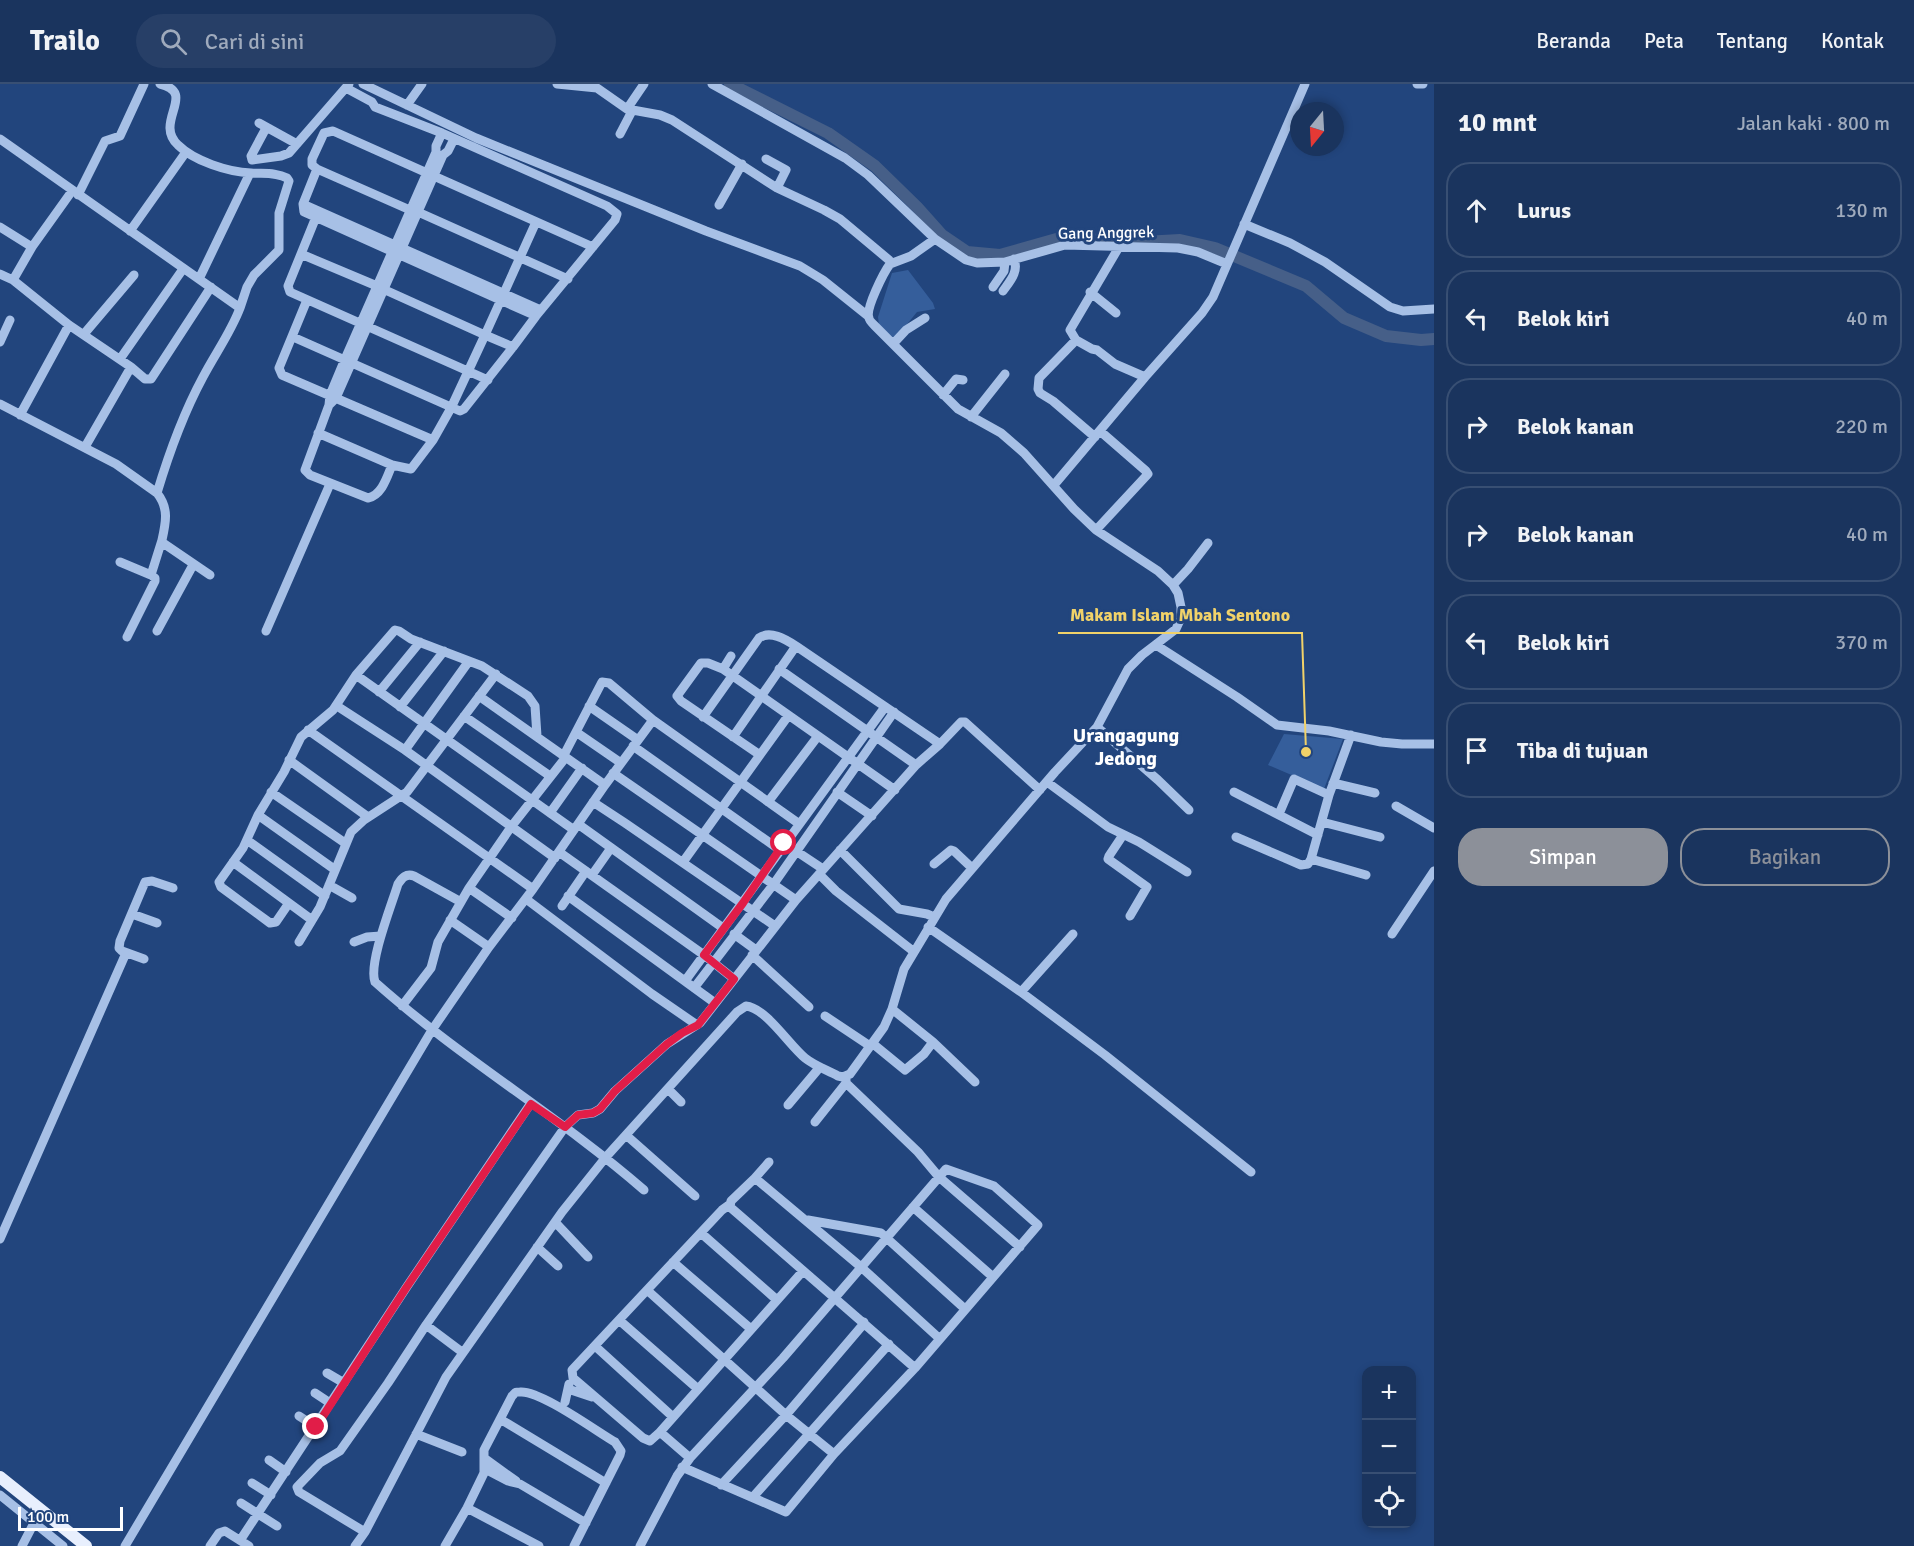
<!DOCTYPE html>
<html lang="id">
<meta charset="utf-8">
<style>
:root{--surface:#1a345e;--page:#273f67;--text:#f1f3f6;--muted:#9faabc;--line:#384f73;--accent:#8c9099}
body{margin:0;font-family:Signika,sans-serif;background:var(--page);color:var(--text)}
.controls{position:absolute;right:18px;bottom:18px;display:grid;overflow:hidden;border-radius:12px;box-shadow:0 3px 9px #0003}
.controls button{width:54px;height:54px;display:grid;place-items:center;padding:0;border:0;border-bottom:2px solid var(--line);background:var(--surface);color:var(--text);font:30px sans-serif}
.compass{position:absolute;left:1290px;top:18px;width:54px;height:54px;border-radius:50%;background:var(--surface);box-shadow:0 3px 9px #0003;rotate:198deg}
.scale{position:absolute;left:18px;bottom:15px;width:105px;box-sizing:border-box;padding-left:6px;border:3px solid #fff;border-top:0;font-size:16px;line-height:21px;white-space:nowrap;color:#fff;-webkit-text-stroke:4px #22457d;paint-order:stroke}
.stop{position:absolute;width:18px;height:18px;margin:-14px;border:4px solid #e11d48;border-radius:50%;background:#fff}
.stop.end{background:#e11d48;border-color:#fff;box-shadow:0 2px 6px #0008}
.list{margin:0;padding:0;list-style:none}
h2{display:flex;justify-content:space-between;align-items:center;height:78px;margin:0;padding:0 24px;font-size:26px}
h2 small{font-size:20px;font-weight:400;color:var(--muted)}
.list li{display:grid;grid-template-columns:39px 1fr auto;gap:18px;align-items:center;box-sizing:border-box;height:96px;margin:0 12px 12px;padding:0 12px;border:2px solid var(--line);border-radius:24px}
.list b{display:block;font-size:22px;white-space:nowrap}
.list em{font-size:20px;font-style:normal;color:var(--muted)}
.actions{display:flex;gap:12px;padding:18px 24px}
.actions a{flex:1;padding:14px 0;border:2px solid var(--accent);border-radius:24px;text-align:center;font-size:21px;color:var(--accent)}
.actions .main{background:var(--accent);color:#fff}
.icon{flex:none;width:33px;height:33px;fill:none;stroke:currentColor;stroke-width:2;stroke-linecap:round;stroke-linejoin:round}
.map{position:relative;flex:none;width:1434px;height:1462px;overflow:hidden}
header{display:flex;align-items:center;gap:36px;box-sizing:border-box;height:84px;padding:0 30px;background:var(--surface);border-bottom:2px solid var(--line)}
header strong{font-size:28px}
nav{display:flex;gap:33px;margin-inline-start:auto;font-size:21px}
.search{width:420px;height:54px;background:var(--page);display:flex;align-items:center;gap:15px;box-sizing:border-box;padding:0 21px;border-radius:33px;color:var(--muted);font-size:22px}
main{display:flex}
aside{flex:1;background:var(--surface)}
.map>svg:first-child{display:block}
.green{fill:#355e9b}
.lines{fill:none;stroke-linecap:round;stroke-linejoin:round}
.river{stroke:#465f88;stroke-width:12}
.minor{stroke:#a7c0e6;stroke-width:9}
.major{stroke:#e8effd;stroke-width:12}
.route{stroke:#e11d48;stroke-width:8}
.labels{text-anchor:middle;stroke-width:6;stroke-linejoin:round;paint-order:stroke}
.street-label{font-size:16px;fill:#fff;stroke:#22457d}
.quarter-label{font-size:20px;font-weight:bold;fill:#fff;stroke:#22457d}
.leader{fill:none;stroke:#f1d269;stroke-width:2}
.callout-dot{fill:#f1d269;stroke:#22457d;stroke-width:2}
.callout-label{font-size:18px;text-anchor:middle;font-weight:bold;fill:#f1d269;stroke:#22457d;stroke-width:6;stroke-linejoin:round;paint-order:stroke}
</style>
<header>
<strong>Trailo</strong>
<div class="search"><svg class="icon" aria-label="search" viewBox="0 0 24 24"><circle cx="10" cy="10" r="6"/><path d="M15 15l6 6"/></svg>Cari di sini</div>
<nav><a>Beranda</a><a>Peta</a><a>Tentang</a><a>Kontak</a></nav>
</header>
<main>
<div class="map">
<svg width="1434" height="1462" viewBox="0 0 1434 1462">
<rect width="100%" height="100%" fill="#22457d"/>
<path class="green" d="M908,186L933,219L935,225L917,228L895,255L879,241L878,233L892,189Z
M1284,650L1343,655L1324,705L1268,681Z"/>
<g class="lines">
<path class="river" d="M730,0L828,49L875,82L917,123L942,151L967,168L1000,171L1060,154L1144,158L1180,156L1215,164L1306,202L1344,234L1386,252L1421,256L1434,255"/>
<path class="minor" d="M160,0C198,9 153,38 178,61C194,77 228,88 251,89C263,90 276,88 287,94L289,97L279,129V166L254,191L247,203L240,224
M363,0L476,54L706,147L800,182L823,196L868,232
M712,0L845,74L868,91L935,155
M1417,0H1423
M407,21L422,0
M627,25L644,0
M259,39L297,60
M266,44L251,72L252,76L281,72L289,69L349,0
M620,50L632,27
M0,55L240,224C231,248 215,270 203,293C183,330 169,369 157,409C169,424 166,438 162,456L163,459L210,491
M766,75L786,86L777,104
M317,85L410,126
M72,107L32,163L13,196L69,241L131,283L85,363
M78,111L105,57L120,52L144,0
M303,120L541,226
M719,121L742,80
M418,128L568,195
M316,133L288,202L290,208L488,296
M1244,140L1290,159L1325,178L1390,223L1403,227L1434,225
M0,143L32,163
M130,147L186,68
M1119,163L1070,246L1076,256L1092,265L1097,266L1115,280L1145,293
M301,170L377,202
M890,180L911,172L935,155L966,176L977,179L1005,178L1065,161L1178,164L1198,168L1227,180
M0,190L13,196
M199,195L250,89
M993,203L1004,187L1005,178
M383,205L485,251L536,138
M1003,207C1010,197 1019,188 1014,175
M1090,208L1116,229
M307,216L279,284L282,291L433,356
M536,232L304,128L303,120L317,85L312,81V75L324,49L333,47L593,163
M84,250L134,191
M293,253L460,327L464,325L513,263
M1076,256L1039,294L1038,305L1040,309L1053,317L1095,353
M0,258L10,236
M893,260L906,246L925,234
M120,275L183,185
M131,283L145,295H151L211,203
M943,311L956,295L963,296
M0,320L116,380L157,409
M329,321L336,314L443,71L448,67L454,55
M20,331L69,241
M971,333L1005,290
M318,349L392,381L411,385L433,356L451,324L485,251L513,263L536,232L615,136L617,130L607,122L442,49L375,23L372,18L346,4
M392,381C387,393 382,411 368,414L310,391L305,386L329,321L330,311L345,275L436,68V62L442,49
M1054,401L1145,293L1202,229L1213,213L1305,0
M1096,446L1148,390L1146,387L1100,347
M120,478L151,491
M1173,501L1188,485L1208,459
M157,547L193,481
M266,547L330,400
M127,553L155,497V494L151,491L162,456
M1156,561L1237,613L1277,641L1329,647L1381,658L1402,660H1434
M731,572L723,585L708,579H701L677,612L681,617L760,671
M723,585L895,706
M779,585L916,681
M356,591L395,546L399,547L411,555L482,582L528,612L535,622L537,652
M379,608L420,558
M479,612L605,701
M337,622L405,666L555,774
M589,622L638,656
M400,623L444,567
M464,632L550,692
M1097,643L1158,696L1189,726
M308,646L533,805
M576,648L621,679
M733,653L796,562
M940,660L961,638H965L1040,706
M633,662L780,766
M405,666L469,577
M564,671L602,598L609,599L653,636
M289,676L368,733
M613,689L796,816
M1047,698L1108,743L1139,758L1187,788
M1333,699L1375,709
M271,708L345,759
M837,708L872,732
M1234,708L1318,751
M593,718L625,739L775,842
M768,718L818,652
M1396,722L1434,744
M550,729L582,684
M1279,730L1294,695L1329,711
M258,731L334,785
M1322,738L1380,753
M578,740L723,844
M1123,751L1109,772L1108,775L1147,803L1130,832
M1236,753L1301,781L1308,780L1311,775L1329,711L1351,651
M247,756L325,812
M784,759L823,785
M840,766L899,825L927,830L934,833
M559,768L704,871L734,895
M1311,775L1366,791
M233,778L312,836
M683,778L788,632
M934,780L951,766L954,767L972,784
M819,790L836,807L913,867
M592,791L611,764
M329,801L352,814
M469,804L512,834
M568,812L715,919
M526,815L652,910L697,941
M461,818L414,792C406,789 402,794 398,800C392,820 368,880 375,898C460,974 559,1032 644,1106
M289,819L276,838L270,839L221,803L219,798L243,764L258,731L284,688L301,653L333,626L356,591L574,746
M562,822L586,787
M132,830L157,839
M450,836L489,863
M928,843L1021,908L1105,971L1251,1088
M734,850L756,866
M1392,850L1434,787
M299,858L320,823L351,748L364,736L407,708L496,590
M354,858L367,853L381,852
M752,871L809,923
M144,875L122,867L119,864L120,857L145,798L152,797L173,804
M685,897L885,623
M694,904L773,801L894,628
M1021,908L1073,850
M402,922L431,884L438,858L469,804L511,743L566,673
M892,925L933,958L975,998
M825,932L870,962
M872,959L905,986L924,970L933,958
M846,999L918,1068L939,1093L1020,1163
M668,1005L681,1018
M788,1021L820,983
M815,1038L846,999V994
M626,1051L695,1112
M755,1094L769,1078
M729,1121L722,1126L572,1286L573,1294L643,1354L650,1357L660,1348L803,1187
M913,1123L993,1193
M808,1136L881,1149L965,1225
M555,1138L588,1173
M701,1149L777,1216
M0,1155L126,869
M537,1163L558,1182
M673,1178L751,1245
M647,1206L786,1331L834,1370
M619,1236L698,1305
M426,1241L462,1268
M595,1262L673,1333
M915,1284L730,1123L731,1117L755,1094L861,1183L940,1255
M327,1289L344,1299
M568,1305L592,1313
M315,1309L330,1319
M565,1318L569,1300
M299,1332L316,1343
M500,1335L606,1399
M660,1348L690,1374
M416,1350L462,1368
M484,1374L516,1397
M269,1376L286,1388
M485,1385L508,1397L520,1400L586,1439
M252,1399L271,1411
M721,1401L786,1331L861,1243L864,1238
M0,1411L63,1462
M753,1413L889,1260
M241,1419L277,1442
M467,1424L539,1462
M365,1448L299,1408L297,1403L320,1379L340,1367L388,1299L426,1241L565,1043L578,1031L593,1029L600,1025L615,1007L667,960L700,939L796,816L916,681L940,660L796,562C785,555 770,546 759,554L703,633
M241,1455L406,1204L531,1019
M22,1462L34,1439
M125,1462L432,946L489,863L533,805L605,701L653,636L798,739
M210,1462L219,1449L225,1447L249,1462
M355,1462L365,1448L446,1293L562,1128L606,1073L737,928L746,922C766,924 789,961 805,974C815,982 827,986 838,992L843,993L850,990L884,943L892,925L904,885L946,815L1055,688L1097,643L1128,585L1142,571L1176,545L1181,534V523L1178,509L1173,501L1158,487L1096,446L1074,425L1024,369L1001,349L958,325L875,242C874,241 869,236 869,234C865,225 884,188 890,180L889,176L840,135L824,126L777,104L672,36L660,31L627,25L597,4L557,0
M445,1462L467,1424L484,1389V1366L512,1312C516,1308 515,1308 520,1308C540,1306 596,1347 615,1358L621,1367L620,1371L574,1462
M640,1462L677,1392L690,1374L783,1274L946,1085L994,1102L1038,1141L915,1284L834,1370L786,1428L682,1383"/>
<path class="major" d="M0,1393L86,1462"/>
</g>
<g class="lines">
<path class="route" d="M316,1343L406,1204L531,1020L565,1043L578,1031L593,1029L600,1025L615,1007L667,960L682,949L698,941L734,895L704,871L743,819L784,759"/>
</g>
<g class="labels">
<g class="street-label">
<text transform="translate(1106 148) rotate(-1)" y="6">Gang Anggrek</text>
</g>
<g class="quarter-label">
<text x="1126" y="658">Urangagung<tspan x="1126" dy="23">Jedong</tspan></text>
</g>
</g>
<path class="leader" d="M1306 668L1302 549H1058"/>
<circle class="callout-dot" cx="1306" cy="668" r="6"/>
<g class="callout-label">
<text x="1180" y="537">Makam Islam Mbah Sentono</text>
</g>
</svg>
<div class="controls">
<button>+</button>
<button>−</button>
<button><svg class="icon" aria-label="locate" viewBox="0 0 24 24"><circle cx="12" cy="12" r="6"/><path d="M12 2v4M12 18v4M2 12h4M18 12h4"/></svg></button>
</div>
<svg class="compass" viewBox="-18 -18 36 36"><path d="M0-13l5 13h-10z" fill="#e53935"/><path d="M0 13l5-13h-10z" fill="#9faabc"/></svg>
<div class="scale">100 m</div>
<div class="stop" style="left:784px;top:759px"></div>
<div class="stop end" style="left:316px;top:1343px"></div>
</div>
<aside>
<h2>10 mnt<small>Jalan kaki · 800 m</small></h2>
<ul class="list">
<li><svg class="icon" aria-label="ahead" viewBox="0 0 24 24"><path d="M12 20V5M6 11l6-6 6 6"/></svg><div><b>Lurus</b></div><em>130 m</em></li>
<li><svg class="icon" aria-label="left" viewBox="0 0 24 24"><path d="M17 20v-9H6M10 6l-5 5 5 5"/></svg><div><b>Belok kiri</b></div><em>40 m</em></li>
<li><svg class="icon" aria-label="right" viewBox="0 0 24 24"><path d="M7 20v-9h11M14 6l5 5-5 5"/></svg><div><b>Belok kanan</b></div><em>220 m</em></li>
<li><svg class="icon" aria-label="right" viewBox="0 0 24 24"><path d="M7 20v-9h11M14 6l5 5-5 5"/></svg><div><b>Belok kanan</b></div><em>40 m</em></li>
<li><svg class="icon" aria-label="left" viewBox="0 0 24 24"><path d="M17 20v-9H6M10 6l-5 5 5 5"/></svg><div><b>Belok kiri</b></div><em>370 m</em></li>
<li><svg class="icon" aria-label="arrive" viewBox="0 0 24 24"><path d="M6 21V4h12l-3 4 3 4H6"/></svg><div><b>Tiba di tujuan</b></div></li>
</ul>
<div class="actions"><a class="main">Simpan</a><a>Bagikan</a></div>
</aside>
</main>
